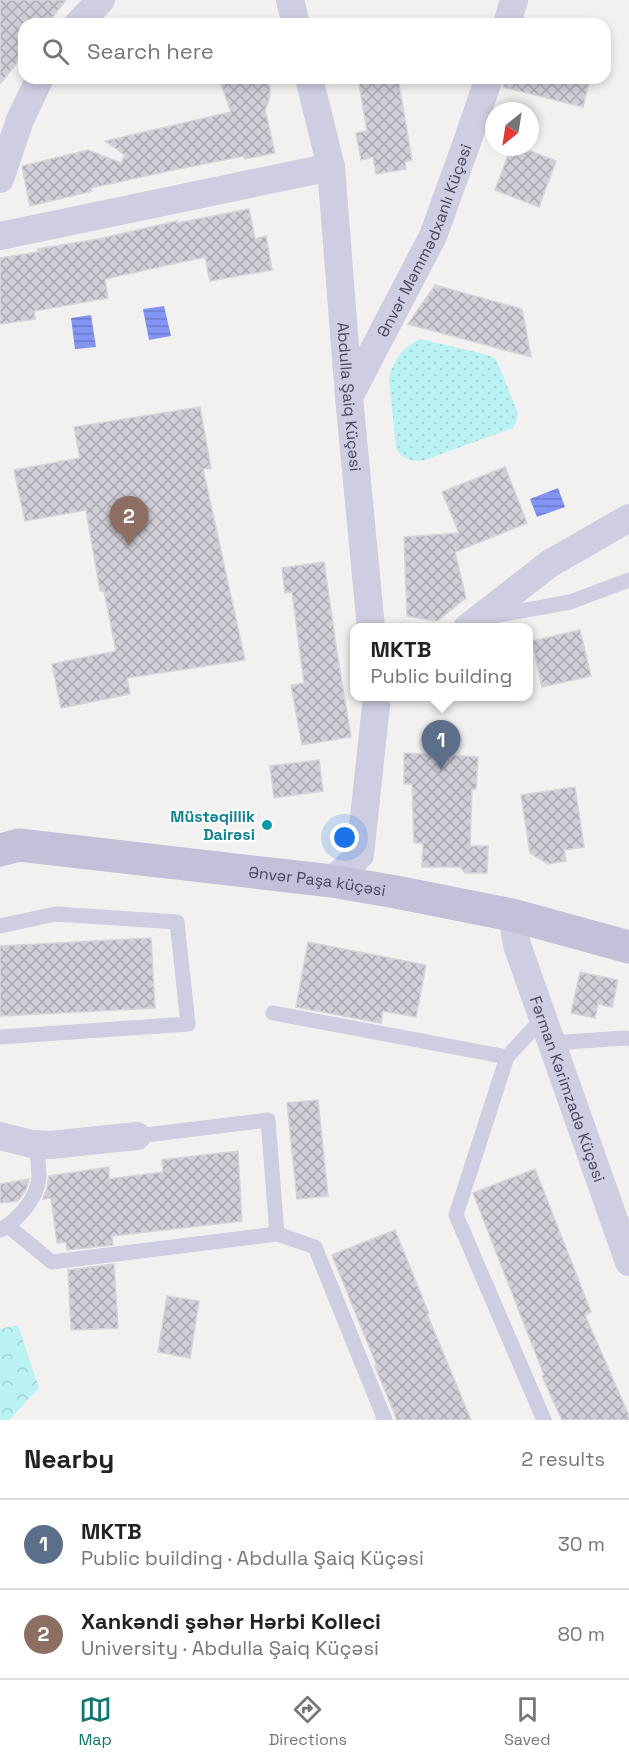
<!DOCTYPE html>
<meta charset="utf-8">
<style>
:root{--surface:#fff;--page:#f6f6f6;--text:#222;--muted:#767676;--line:#e0e0e0;--accent:#0f766e}
body{margin:0;font-family:"Space Grotesk",sans-serif;background:var(--page);color:var(--text)}
.compass{position:absolute;left:485px;top:102px;width:54px;height:54px;border-radius:50%;background:var(--surface);box-shadow:0 3px 9px #0003;rotate:210deg}
.you{position:absolute;left:345px;top:838px;width:21px;height:21px;margin:-15px;border:4px solid #fff;border-radius:50%;background:#1a73e8;box-shadow:0 0 0 9px #1a73e833}
.badge{display:grid;place-items:center;width:39px;height:39px;border-radius:50%;background:var(--accent);color:#fff;font-size:20px;font-weight:700}
.pin{position:absolute;translate:-50% -50px;filter:drop-shadow(0 2px 3px #0008)}
.pin::after{content:'';position:absolute;top:32px;width:21px;height:18px;background:inherit;clip-path:polygon(0 0,100% 0,50% 100%)}
.popup{position:absolute;left:350px;top:623px;width:183px;height:78px;box-sizing:border-box;display:grid;place-content:center;border-radius:12px;background:var(--surface);filter:drop-shadow(0 2px 4px #0005);font-size:20px;white-space:nowrap;color:var(--muted)}
.popup b{font-size:22px;color:var(--text)}
.popup::after{content:'';position:absolute;left:50%;top:100%;margin-left:-12px;border:12px solid transparent;border-top-color:var(--surface)}
.list{margin:0;padding:0;list-style:none}
h2{display:flex;justify-content:space-between;align-items:center;height:78px;margin:0;padding:0 24px;font-size:26px}
h2 small{font-size:20px;font-weight:400;color:var(--muted)}
.list li{display:grid;grid-template-columns:39px 1fr auto;gap:18px;align-items:center;box-sizing:border-box;height:90px;padding:0 24px;border-top:2px solid var(--line)}
.list b{display:block;font-size:22px;white-space:nowrap}
.list p{margin:0;font-size:20px;white-space:nowrap;color:var(--muted)}
.list em{font-size:20px;font-style:normal;color:var(--muted)}
.icon{flex:none;width:33px;height:33px;fill:none;stroke:currentColor;stroke-width:2;stroke-linecap:round;stroke-linejoin:round}
.map{position:relative;flex:none;width:629px;height:1420px;overflow:hidden}
.search{position:absolute;background:var(--surface);box-shadow:0 3px 9px #0003;left:18px;right:18px;top:18px;height:66px;display:flex;align-items:center;gap:15px;box-sizing:border-box;padding:0 21px;border-radius:18px;color:var(--muted);font-size:22px}
.sheet{height:258px;background:var(--surface)}
nav{display:flex;justify-content:space-around;align-items:center;box-sizing:border-box;height:84px;border-top:2px solid var(--line);background:var(--surface);font-size:16px;color:var(--muted)}
nav a{display:grid;justify-items:center;gap:3px}
nav .on{color:var(--accent)}
.map>svg:first-child{display:block}
.grass{fill:url(#grass-dots)}
.forest{fill:url(#forest-crowns)}
.water{fill:url(#water-rules)}
.building{fill:url(#building-cross-hatch);stroke:#d6d3db;stroke-width:1.5}
.lines{fill:none;stroke-linecap:round;stroke-linejoin:round}
.lane{stroke:#cecde1;stroke-width:15}
.street{stroke:#cecde1;stroke-width:28}
.secondary{stroke:#c4c0da;stroke-width:33}
.culture-dot{fill:#0f9aa8;stroke:#fff;stroke-width:2}
.labels{text-anchor:middle;stroke-width:4.5;stroke-linejoin:round;paint-order:stroke}
.street-label{font-size:16px;fill:#48455f;stroke:#fff}
.culture-label{font-size:16px;font-weight:bold;fill:#0d838f;stroke:#fff;text-anchor:end}
</style>
<div class="map">
<svg width="629" height="1420" viewBox="0 0 629 1420">
<defs>
<pattern id="grass-dots" width="8" height="8" patternUnits="userSpaceOnUse" patternTransform="scale(1.5)"><rect width="8" height="8" fill="#baf2f3"/><path d="M2 2h.1M6 6h.1" fill="none" stroke="#a1d1d3" stroke-width="1.8" stroke-linecap="round"/></pattern>
<pattern id="forest-crowns" width="20" height="18" patternUnits="userSpaceOnUse" patternTransform="scale(1.5)"><rect width="20" height="18" fill="#baf2f3"/><path d="M2 6a3 3 0 1 1 6 0M12 15a3 3 0 1 1 6 0" fill="none" stroke="#a1d1d3"/></pattern>
<pattern id="water-rules" width="6" height="5" patternUnits="userSpaceOnUse" patternTransform="scale(1.5)"><rect width="6" height="5" fill="#8395f4"/><path d="M0 2.5h6" fill="none" stroke="#6d7bc9"/></pattern>
<pattern id="building-cross-hatch" width="8" height="8" patternUnits="userSpaceOnUse" patternTransform="scale(1.5)"><rect width="8" height="8" fill="#d1ced8"/><path d="M0 0l8 8M0 8l8-8" fill="none" stroke="#aca9b2"/></pattern>
</defs>
<rect width="100%" height="100%" fill="#f2f1ef"/>
<path class="grass" d="M420,339L488,355L496,359L518,413L516,423L513,428L422,461C410,461 402,459 396,448L389,379C392,361 404,346 420,339Z"/>
<path class="forest" d="M18,1325L39,1388L9,1420H0V1329Z"/>
<path class="water" d="M164,306L171,336L149,340L143,309Z
M91,315L96,347L75,349L71,318Z
M558,488L565,507L537,517L530,499Z"/>
<path class="building" d="M0,0H66L47,24H24V54L0,84Z
M219,78H269L270,92L269,100L265,110L275,153L245,159L244,156L173,170L91,188L92,191L30,206L22,166L88,150L121,163L125,155L105,141L231,112Z
M358,78H398L412,160L405,162L406,169L376,174L373,157L361,160L356,133L367,131Z
M505,78H590L583,107L503,87Z
M511,147H520L556,161L539,207L495,190Z
M249,209L255,239L266,236L272,270L210,281L205,257L105,279L108,298L34,311L35,319L0,324V258L38,252V249L98,239L177,221V223Z
M435,285L522,309L531,357L408,324Z
M200,407L211,468L203,469L245,660L127,678L130,694L61,708L52,664L116,651L104,591H100L86,510L25,521L14,470L80,458L74,427Z
M505,467L527,523L455,552L466,598L437,621L407,616L404,537L459,533L442,492Z
M324,562L337,652L351,737L302,745L291,685L304,683L292,592L285,593L282,568Z
M580,630L591,676L542,687L532,641Z
M404,753L478,757L476,789H472L470,846H488L487,873H465L460,867H422L423,843H414L412,784H404Z
M319,760L323,791L274,798L270,766Z
M575,787L584,847L564,850L566,861L548,864L530,853L521,795Z
M151,938L155,1008L0,1016V946Z
M308,942L426,965L416,1017L383,1011L381,1023L296,1007Z
M580,972L618,980L612,1007L598,1004L595,1018L571,1013Z
M318,1100L328,1196L297,1199L287,1103Z
M238,1151L242,1221L112,1236L113,1245L67,1250L66,1242L57,1243L51,1198L43,1199L47,1188L49,1176L109,1167V1179L163,1172L162,1160Z
M535,1169L591,1312L585,1315L629,1416V1420H562L542,1376L544,1375L473,1193Z
M29,1179L26,1190L18,1201L0,1203V1184Z
M395,1230L429,1314H427L471,1420H397L375,1366H377L332,1255Z
M114,1264L118,1328L71,1330L68,1270Z
M167,1296L199,1301L190,1358L158,1352Z"/>
<g class="lines">
<path class="lane" d="M488,617L570,602L629,580
M0,926L56,914L177,922L188,1024L0,1037
M273,1013L507,1057
M543,1018L507,1057L456,1215L544,1420
M552,1043L624,1038L629,1039
M137,1136L268,1120L277,1234L315,1247L385,1420
M8,1226L52,1262L277,1234
M0,1230C17,1221 37,1199 39,1178C39,1167 37,1155 37,1144"/>
<g class="street">
<path d="M290,0L296,24"/>
<path d="M78,24L101,0"/>
<path d="M507,24L514,0"/>
<path id="s1" d="M309,78L331,167L349,397L371,628"/>
<path d="M0,179L20,120L40,78"/>
<path d="M0,236L331,167"/>
<path id="s2" d="M349,397L433,236L466,145L489,78"/>
<path d="M467,628L549,564L629,518"/>
<path d="M332,881L360,855L377,696"/>
<path id="s3" d="M512,915L517,945L629,1262"/>
<path d="M0,1136L32,1144L50,1145L137,1136"/>
</g>
<path class="secondary" id="s4" d="M0,850L19,845L332,881L396,892L512,915L629,947"/>
</g>
<circle class="culture-dot" cx="267" cy="825" r="6"/>
<g class="labels">
<g class="street-label">
<text dy="6" stroke="none"><textPath href="#s2" startOffset="174">Ənvər Məmmədxanlı Küçəsi</textPath></text>
<text dy="6" stroke="none"><textPath href="#s1" startOffset="322">Abdulla Şaiq Küçəsi</textPath></text>
<text dy="6" stroke="none"><textPath href="#s4" startOffset="320">Ənvər Paşa küçəsi</textPath></text>
<text dy="6" stroke="none"><textPath href="#s3" startOffset="183">Fərman Kərimzadə Küçəsi</textPath></text>
</g>
<g class="culture-label">
<text x="255" y="822">Müstəqillik<tspan x="255" dy="18">Dairəsi</tspan></text>
</g>
</g>
</svg>
<svg class="compass" viewBox="-18 -18 36 36"><path d="M0-13l5 13h-10z" fill="#e53935"/><path d="M0 13l5-13h-10z" fill="#767676"/></svg>
<div class="you"></div>
<div class="pin badge" style="left:441px;top:770px;background:#5c6f8a">1</div>
<div class="popup"><b>MKTB</b>Public building</div>
<div class="pin badge" style="left:129px;top:546px;background:#8d6e63">2</div>
<div class="search"><svg class="icon" aria-label="search" viewBox="0 0 24 24"><circle cx="10" cy="10" r="6"/><path d="M15 15l6 6"/></svg>Search here</div>
</div>
<section class="sheet">
<h2>Nearby<small>2 results</small></h2>
<ul class="list">
<li><span class="badge" style="background:#5c6f8a">1</span><div><b>MKTB</b><p>Public building · Abdulla Şaiq Küçəsi</p></div><em>30 m</em></li>
<li><span class="badge" style="background:#8d6e63">2</span><div><b>Xankəndi şəhər Hərbi Kolleci</b><p>University · Abdulla Şaiq Küçəsi</p></div><em>80 m</em></li>
</ul>
</section>
<nav>
<a class="on"><svg class="icon" aria-label="map" viewBox="0 0 24 24"><path d="M3 6l6-2 6 2 6-2v14l-6 2-6-2-6 2zM9 4v14M15 6v14"/></svg>Map</a>
<a><svg class="icon" aria-label="directions" viewBox="0 0 24 24"><path d="M12 3l9 9-9 9-9-9zM9 14v-3h6M13 9l2 2-2 2"/></svg>Directions</a>
<a><svg class="icon" aria-label="saved" viewBox="0 0 24 24"><path d="M7 4h10v16l-5-4-5 4z"/></svg>Saved</a>
</nav>
